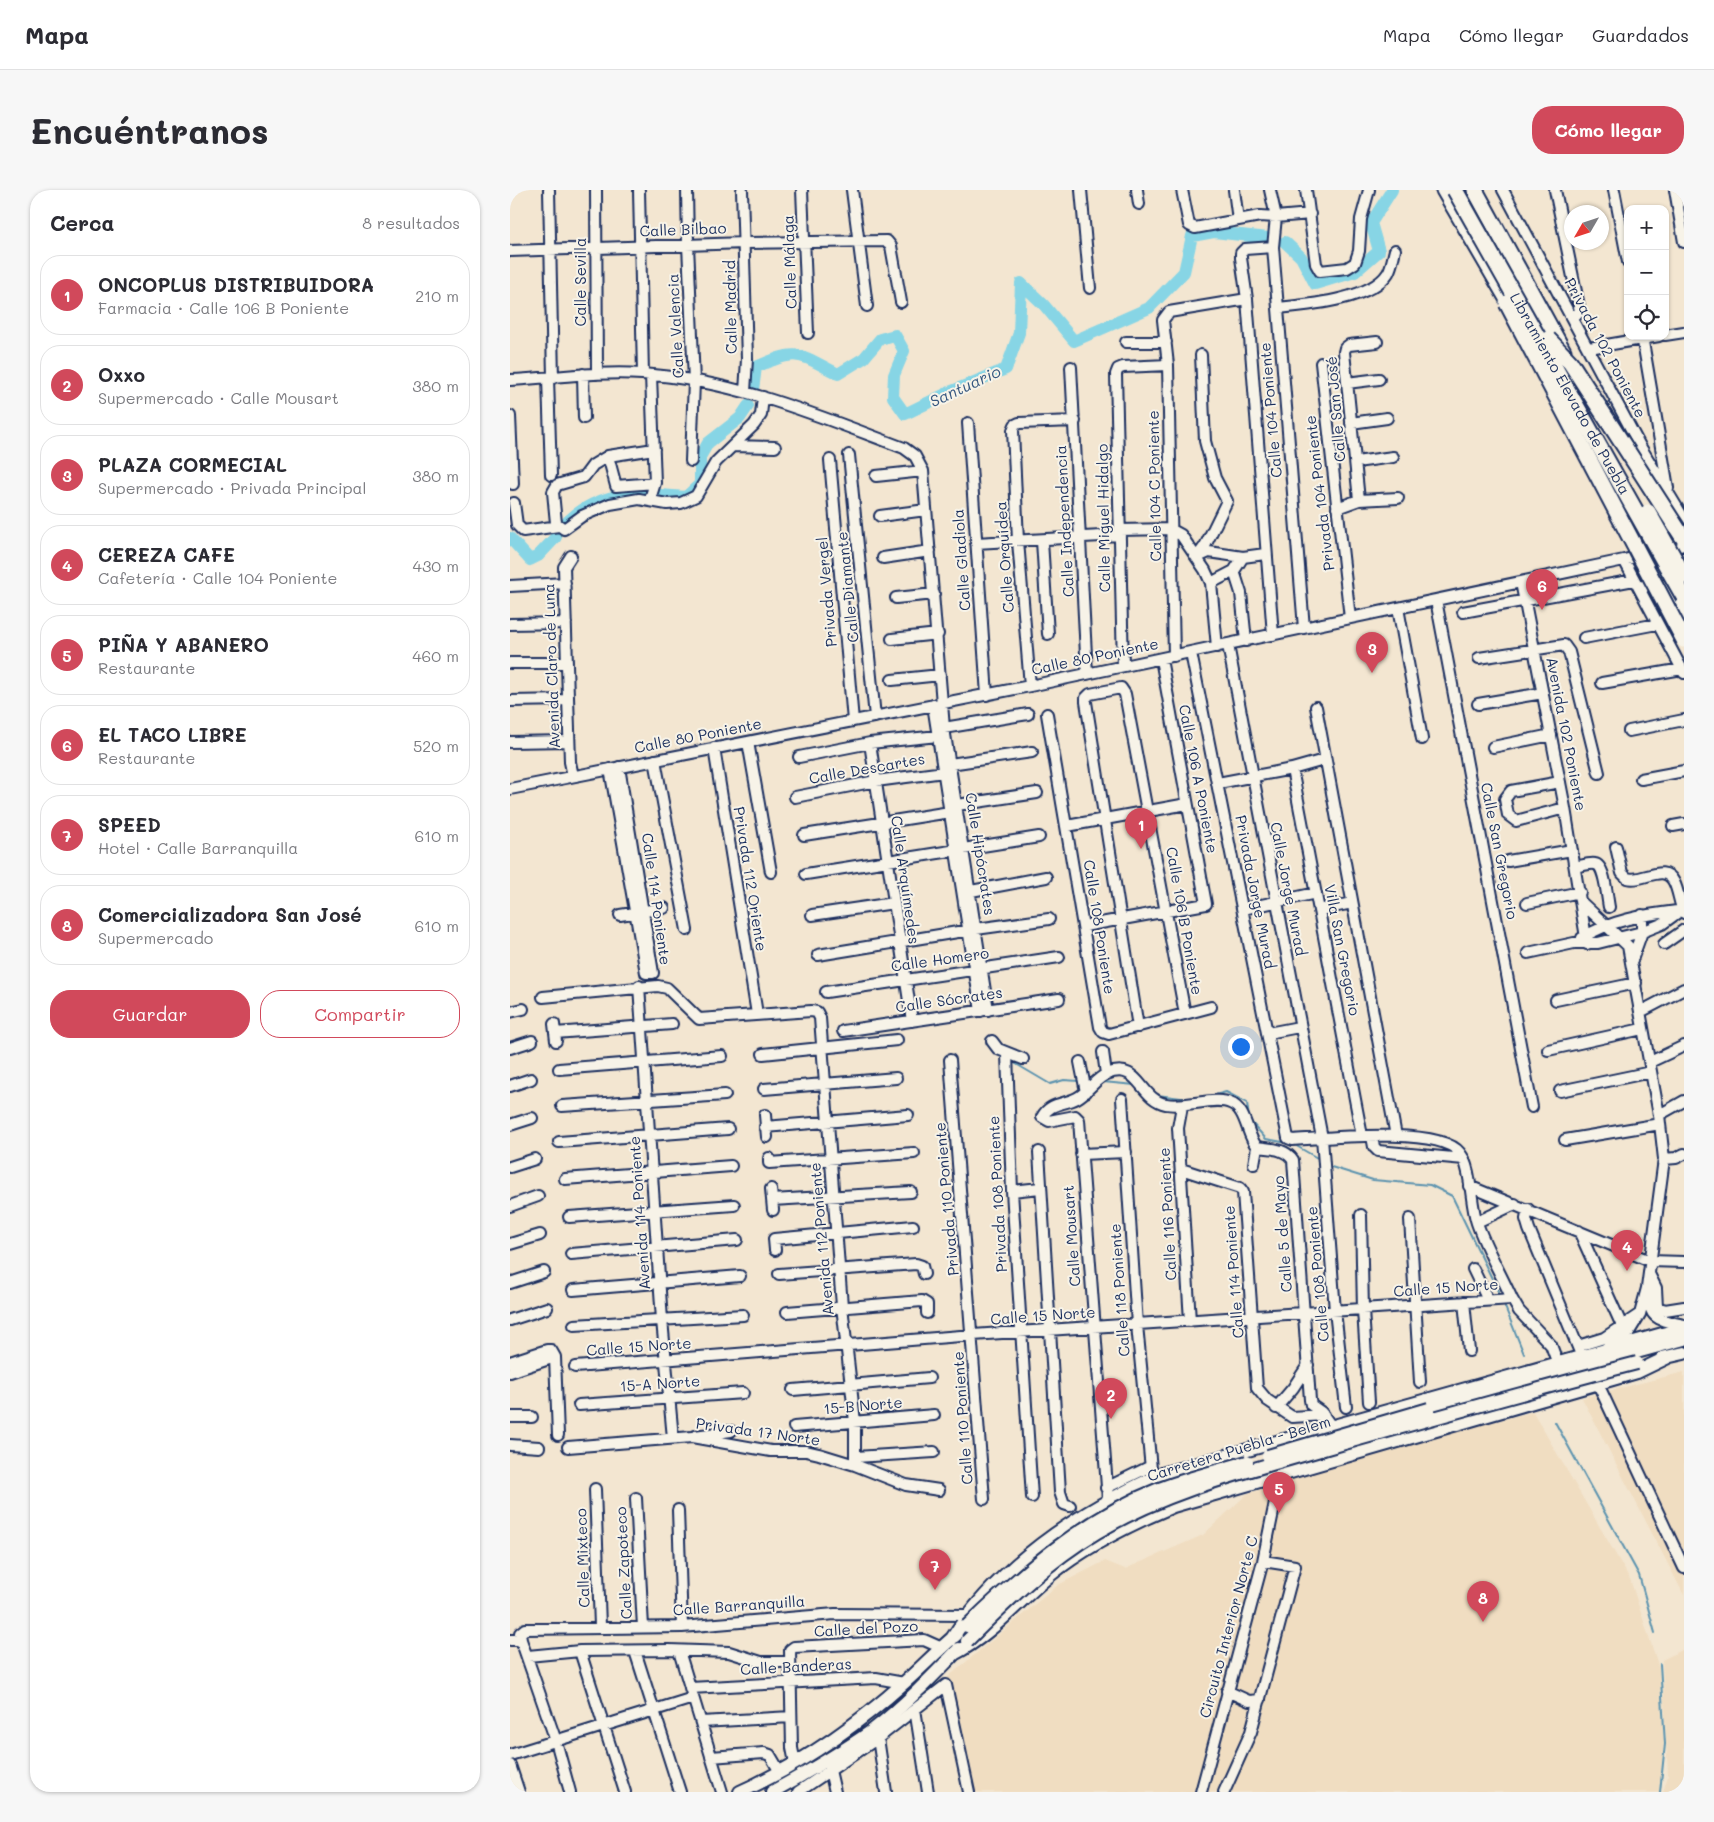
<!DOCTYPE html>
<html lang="es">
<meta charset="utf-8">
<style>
:root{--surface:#fff;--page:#f7f7f7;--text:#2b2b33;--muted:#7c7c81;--line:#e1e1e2;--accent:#d1495b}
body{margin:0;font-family:Mali,sans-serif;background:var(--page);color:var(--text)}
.controls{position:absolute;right:15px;top:15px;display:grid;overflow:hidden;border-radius:10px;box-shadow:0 1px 4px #0004}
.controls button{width:45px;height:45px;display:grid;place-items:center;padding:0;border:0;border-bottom:1px solid var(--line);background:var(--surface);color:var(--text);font:25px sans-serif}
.compass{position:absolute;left:1054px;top:15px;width:45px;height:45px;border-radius:50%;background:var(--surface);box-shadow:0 1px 4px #0004;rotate:231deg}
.you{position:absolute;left:730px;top:856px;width:18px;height:18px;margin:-12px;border:4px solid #fff;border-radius:50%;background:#1a73e8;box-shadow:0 0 0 8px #1a73e833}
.badge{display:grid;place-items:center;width:32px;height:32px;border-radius:50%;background:var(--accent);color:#fff;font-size:16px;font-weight:700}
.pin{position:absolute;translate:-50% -41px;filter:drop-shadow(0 1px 2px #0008)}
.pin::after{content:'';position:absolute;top:26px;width:18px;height:15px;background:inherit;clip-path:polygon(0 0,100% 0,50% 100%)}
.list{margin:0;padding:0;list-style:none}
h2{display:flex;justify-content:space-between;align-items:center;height:65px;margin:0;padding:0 20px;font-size:21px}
h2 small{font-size:16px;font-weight:400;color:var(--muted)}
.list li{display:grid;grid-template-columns:32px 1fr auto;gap:15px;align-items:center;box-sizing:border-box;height:80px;margin:0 10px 10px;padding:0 10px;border:1px solid var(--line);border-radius:20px}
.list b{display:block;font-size:19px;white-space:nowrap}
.list p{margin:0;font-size:16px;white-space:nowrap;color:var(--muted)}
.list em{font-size:16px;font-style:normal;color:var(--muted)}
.actions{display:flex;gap:10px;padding:15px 20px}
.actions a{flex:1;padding:11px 0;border:1px solid var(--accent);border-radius:20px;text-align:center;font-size:18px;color:var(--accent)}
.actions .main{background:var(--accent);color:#fff}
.icon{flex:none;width:28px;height:28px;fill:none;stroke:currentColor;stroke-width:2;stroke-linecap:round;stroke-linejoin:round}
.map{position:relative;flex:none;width:1174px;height:1602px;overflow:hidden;border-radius:20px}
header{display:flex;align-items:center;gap:30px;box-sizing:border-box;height:70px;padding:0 25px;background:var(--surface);border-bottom:1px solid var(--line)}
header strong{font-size:24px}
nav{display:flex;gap:28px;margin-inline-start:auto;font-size:18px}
.intro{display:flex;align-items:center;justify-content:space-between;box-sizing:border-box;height:120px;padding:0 30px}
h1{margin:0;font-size:35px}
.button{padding:12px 22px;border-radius:20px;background:var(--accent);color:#fff;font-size:18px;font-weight:700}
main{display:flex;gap:30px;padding:0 30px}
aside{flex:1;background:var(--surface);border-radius:20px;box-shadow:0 1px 4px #0004}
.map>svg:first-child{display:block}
.built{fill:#f0ddc1}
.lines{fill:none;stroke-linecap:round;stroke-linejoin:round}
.stream{stroke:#5c93af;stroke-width:2}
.river{stroke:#87d5e5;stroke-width:12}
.minor-casing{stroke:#1b2f5e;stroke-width:14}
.major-casing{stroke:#1b2f5e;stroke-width:16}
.highway-casing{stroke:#1b2f5e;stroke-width:19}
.minor{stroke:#f7f3e8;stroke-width:10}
.major{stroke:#f7f3e8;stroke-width:12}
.highway{stroke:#f7f3e8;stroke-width:15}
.major-bridge-casing{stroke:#1b2f5e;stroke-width:16;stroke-linecap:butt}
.highway-bridge-casing{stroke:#1b2f5e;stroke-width:19;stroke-linecap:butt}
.major-bridge{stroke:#f7f3e8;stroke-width:12}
.highway-bridge{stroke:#f7f3e8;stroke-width:15}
.labels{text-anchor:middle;stroke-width:4;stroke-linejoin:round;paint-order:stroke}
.street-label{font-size:15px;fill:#1b2f5e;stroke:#f7f3e8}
.water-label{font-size:16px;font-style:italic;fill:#365880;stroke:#f7f3e8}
</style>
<header>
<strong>Mapa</strong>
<nav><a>Mapa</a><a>Cómo llegar</a><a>Guardados</a></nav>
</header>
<div class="intro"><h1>Encuéntranos</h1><a class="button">Cómo llegar</a></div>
<main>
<aside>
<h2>Cerca<small>8 resultados</small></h2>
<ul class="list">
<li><span class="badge">1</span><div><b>ONCOPLUS DISTRIBUIDORA</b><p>Farmacia · Calle 106 B Poniente</p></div><em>210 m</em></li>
<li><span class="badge">2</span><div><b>Oxxo</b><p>Supermercado · Calle Mousart</p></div><em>380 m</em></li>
<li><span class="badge">3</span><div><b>PLAZA CORMECIAL</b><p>Supermercado · Privada Principal</p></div><em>380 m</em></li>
<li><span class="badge">4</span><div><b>CEREZA CAFE</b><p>Cafetería · Calle 104 Poniente</p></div><em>430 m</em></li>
<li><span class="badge">5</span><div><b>PIÑA Y ABANERO</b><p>Restaurante</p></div><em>460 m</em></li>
<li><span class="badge">6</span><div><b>EL TACO LIBRE</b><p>Restaurante</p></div><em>520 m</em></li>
<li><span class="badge">7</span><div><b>SPEED</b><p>Hotel · Calle Barranquilla</p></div><em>610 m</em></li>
<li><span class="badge">8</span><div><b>Comercializadora San José</b><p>Supermercado</p></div><em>610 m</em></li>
</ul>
<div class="actions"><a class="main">Guardar</a><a>Compartir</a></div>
</aside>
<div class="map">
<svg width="1174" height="1602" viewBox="0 0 1174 1602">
<rect width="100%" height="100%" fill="#f3e6d1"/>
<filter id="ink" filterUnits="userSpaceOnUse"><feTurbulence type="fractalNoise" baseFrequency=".02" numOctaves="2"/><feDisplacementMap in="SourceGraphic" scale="10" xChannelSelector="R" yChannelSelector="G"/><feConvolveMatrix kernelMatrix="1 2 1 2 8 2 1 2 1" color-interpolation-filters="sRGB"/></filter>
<g filter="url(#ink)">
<path class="built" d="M1174,1182V1405L1072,1208Z
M1023,1222L1120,1389L1149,1478L1154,1553L1149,1602H463L438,1487L548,1395L595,1371L615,1379L693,1345L737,1304L883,1257Z
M1174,1459V1602H1153L1158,1586L1152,1470Z"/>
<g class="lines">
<path class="stream" d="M501,871L540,894L554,890L569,891
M593,892L625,895
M647,905L679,909
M698,907L716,902L737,913L739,928
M741,932L756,949L778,953
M783,954L809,969
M818,976L863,990L920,995L942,1006L988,1101
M995,1117L1014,1164
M1045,1232L1129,1385L1145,1443
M1150,1602L1155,1554L1150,1474"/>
<path class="river" d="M775,52L791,67L805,94L845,82L869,61L861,33L882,0
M243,200L246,177C289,158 287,163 328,184L354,168L370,149L385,145L394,161L384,185L383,207L395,224L442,201L496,179L509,143L511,93L534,115L564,151L639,118L674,82L682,46L704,42L758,48
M150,305L176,307L190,294V267L198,253L230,228L238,216
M58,331C79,311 104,304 133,303
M0,348L20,370L28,366L46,347"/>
<g class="minor-casing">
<path id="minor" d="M39,0L43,188
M86,0L87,184
M129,0L133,184
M177,0L178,55L184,191L181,271
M232,0L237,169L235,202
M292,0L298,143
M342,0L357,116
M571,0L580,98
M627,0L629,14
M672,0L679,35L685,38L750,26L766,27L800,24
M724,0L728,30
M760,0L766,27L763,57L794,438
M796,0L806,74L810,81L837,78L845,73L849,61L851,29L859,0
M993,0L1130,256L1174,329
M1045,0L1070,121L1063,129
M1104,0L1118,72
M1165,0L1174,52
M763,57L735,59L731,63V68L737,109L763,445
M0,61L234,53L377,51L381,56L391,112
M768,118C797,115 861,110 878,83C882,76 883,67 885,60
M1155,145L1174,142
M1132,146L1158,298
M616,152H656
M1079,158L1149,146
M811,173L840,428
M561,177L577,484
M73,184L74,228
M38,188L41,285
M0,190C44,188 88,181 132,184C224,190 309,226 394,258L405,266L413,281L434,538L478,820
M837,193L869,189
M0,226L3,294
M458,233L477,505
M841,233L877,228
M224,256L265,257
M144,259L98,266L83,275L74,287L47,295L43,302L46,333L54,339L72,326L100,314L129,309L157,314L171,313L186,306L206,272L244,235L251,225L253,207
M339,265L365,527
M98,266L106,296L145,293
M320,270L343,531
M846,272L883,267
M366,286L413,281
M140,309L145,293L141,185
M849,310L834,162L835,158L839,155L867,152
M4,313L7,335L13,341L49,336
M827,318L849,310L888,308
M370,326L416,320
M609,340L660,339L671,345L695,380L701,393L707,457
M532,351L538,444
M466,353L610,345
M61,366L54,377L60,572L63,586
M687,367L695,356L717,311L705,288L695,251L691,165
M688,367L699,362L733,367L755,364
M373,368L420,361
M1114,370L1174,483
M724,381L731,403L736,451
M1011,392L1055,618L1077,754
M701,393L724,381L733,367
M0,396L55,393
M1131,402C1140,385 1154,372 1174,368
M386,408L424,404
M926,410L1022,917
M888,418L912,549
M953,422L1124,390
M0,434L56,433
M1074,448L1147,434
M382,449L428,444
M718,455L812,948L825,1121L836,1217
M681,463L778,948L783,950C816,948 930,936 950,963C962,978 960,1013 967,1033C976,1059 991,1084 1002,1109L1009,1121L1041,1155L1048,1174
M664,466L658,175L653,130L659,122L737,109
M969,468L1054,455L1059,462L1089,583
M0,473H57
M613,476L606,184L608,179L613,177L658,175
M382,490L430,485
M1092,493L1172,479
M520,496L508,351L503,240L505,235L509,233L565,231
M0,511L58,510
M968,514L1033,503
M423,515L471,821
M806,517L886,946
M537,524L590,837L593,842L599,844L701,817
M428,539L518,524
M1119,541L1174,530
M0,552L59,551
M238,552L261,682
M360,553L402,831
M983,557L1041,545
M204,558L247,824
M289,567L360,553L428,546
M145,570L177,740
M440,574L522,562
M100,579L136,783H143L109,577
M782,579L852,946
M1131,589L1174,581
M1050,592L1001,601L995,609L998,625L1006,631L1055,618
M708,593L782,579L814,570
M0,599L520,496L1114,370L1174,355
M285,607L366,591L434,582
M447,615L527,603
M557,636L677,614
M1163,636L1174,634
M294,645L440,622
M1106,657L1112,683L1117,688C1133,693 1154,672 1164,692C1169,702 1169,713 1174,723
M998,671L1062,660
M1065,677C1071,676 1079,673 1085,674C1095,675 1097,708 1099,717
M296,684L529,647
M461,701L536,687
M1071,712L1118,756L1149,925L1154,969L1137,1098L1130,1124L1119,1142L1096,1158
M1017,713L1070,702
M733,719L806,703
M809,720L842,713
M110,725L154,718
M302,725L384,713
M574,736L696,714L651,469
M1072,748C1101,730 1133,725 1167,721
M1154,754L1174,740
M1018,763L1064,753H1088L1132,742L1152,734L1174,718
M308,765L466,739L539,729
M1122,770L1132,742V725
M129,796L152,1130L163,1248
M316,802L549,767
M33,807L148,796L157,798L189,829L301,821L307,822L310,828L332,1116L345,1232V1275
M1046,810L1126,793
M0,822L13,819
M1130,822L1174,799
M44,834L46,851
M628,837L576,512V508L580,504L611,498L615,504L675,824
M333,841L549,809
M45,843L162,834
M758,843L789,837
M482,851L488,859L513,869
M0,858L22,851
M1038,860L1132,839
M593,862L596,884
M253,864L387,850
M497,864L502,1001L522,1307
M440,870L474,1309
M570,872L576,902
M1140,872L1174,856
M49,879L212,866
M0,896L21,889
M254,899L386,888
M1050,901L1141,882
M612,909L627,1135L642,1289
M52,916L215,905
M672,916L668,938L680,1131
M255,925L257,947
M1149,925L1174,911
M0,935L22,928
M255,937L398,925
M862,946L864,957L868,961L954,969
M1055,950L1150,934
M49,952L218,939
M529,962L550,1302L554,1314L560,1316
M571,964L616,962
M259,968V973L404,963
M1154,969L1166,968L1174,964
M744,974L747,957
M0,977L25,969
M671,979L730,998L733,1002L747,1198L757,1210L782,1227L814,1225
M55,989L221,976
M959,996L1140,1071L1174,1072
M261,999L263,1020
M502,1001L530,998
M262,1010L401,1002
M0,1016L28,1006
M1018,1019L1016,1029L1019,1039L1072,1167
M851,1025L853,1120L859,1212
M59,1027L224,1015
M900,1029L910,1192
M967,1032L1005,1014
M1069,1041L1112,1136
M0,1054L30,1045
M265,1060L264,1049L403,1036
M61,1064L227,1050
M963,1079L978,1110
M269,1084L406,1074L412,1076L414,1084
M1139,1084L1146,1098L1147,1117L1155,1120L1174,1117
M0,1093L34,1082
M63,1100L230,1086
M1138,1104C1139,1132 1152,1130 1174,1135
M954,1112L959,1161
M277,1122L412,1111L417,1114V1123
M0,1130L37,1118
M64,1135L233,1125
M1068,1156L1094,1148L1130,1124
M0,1172L37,1160H41L45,1167L48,1245
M65,1177L463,1145L1002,1109
M0,1182L45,1167
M1088,1194L1174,1378
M283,1200L419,1188
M69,1215L233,1203
M766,1218L783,1198L798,1175
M0,1227H22
M284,1237L424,1225
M185,1246L221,1241
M0,1255L29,1257
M58,1257L182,1247L261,1261H296L309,1264L345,1275L396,1295L429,1300
M346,1267L424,1262
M596,1298L639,1277
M85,1299L90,1436
M126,1308L133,1437
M598,1310L569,930L565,926L539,931L532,927C540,912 554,915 567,908C578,902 586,888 597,884C630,871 629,909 656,914C675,918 706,906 720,913C737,919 736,945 747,957C761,959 775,958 783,970L800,1210L801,1215L811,1222L821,1236
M168,1320L172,1437
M0,1450H11
M70,1461L115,1602
M125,1461L170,1602
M169,1461L212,1602
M18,1466L70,1461L159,1460L219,1462L251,1472H280
M180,1498L366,1488L394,1493
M717,1501L739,1511L750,1510
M405,1519L418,1602
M191,1532L281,1527
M368,1548L376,1602
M0,1565L183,1508
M201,1567L254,1563L260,1565L270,1582
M285,1573L282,1558L280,1460L284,1457L414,1450L432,1458
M0,1575L9,1602
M319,1576L325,1602
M60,1602L46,1551L11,1450L10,1443L15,1439L172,1437L325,1424L458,1425
M288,1602L368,1548L436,1495L459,1602
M691,1602L753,1371L772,1278
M714,1602L741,1542L785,1376L753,1371"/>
</g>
<g class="major-casing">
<path id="major" d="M1152,1168L1174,1163
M919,1219L1174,1149
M441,1450C490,1373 570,1321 652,1284L1174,1138
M444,1464C481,1445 508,1411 540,1385C577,1355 620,1334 663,1316L1127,1182L1158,1167
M230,1602C290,1575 346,1536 395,1492C412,1477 428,1460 446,1445
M262,1602C296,1583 331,1563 363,1540C394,1516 422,1487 449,1459"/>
</g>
<g class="highway-casing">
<path id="highway" d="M934,0L1005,122
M965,0L1053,161
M1091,278L1125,337
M1158,396L1174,425"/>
</g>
<use href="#minor" class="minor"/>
<use href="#major" class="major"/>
<use href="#highway" class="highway"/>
<g class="major-bridge-casing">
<path id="major-bridge" d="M758,1266L919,1219
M457,1436C514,1381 575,1328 649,1299C678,1288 708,1281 737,1272
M457,1451C497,1411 538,1371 587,1342C658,1300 739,1281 817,1258C920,1229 1023,1200 1127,1173"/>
</g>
<g class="highway-bridge-casing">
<g id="highway-bridge">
<path id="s1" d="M945,0L1174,407"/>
<path d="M997,113L1174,450"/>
<path d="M1038,149L1060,172L1174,349"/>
<path d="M1138,322L1174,386"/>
</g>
</g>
<use href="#major-bridge" class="major-bridge"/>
<use href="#highway-bridge" class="highway-bridge"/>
</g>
</g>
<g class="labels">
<g class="street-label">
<text transform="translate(173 40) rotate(-2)" y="5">Calle Bilbao</text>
<text transform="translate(280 72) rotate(-92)" y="5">Calle Málaga</text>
<text transform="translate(71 92) rotate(-90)" y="5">Calle Sevilla</text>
<text transform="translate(221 117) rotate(-91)" y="5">Calle Madrid</text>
<text transform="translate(166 136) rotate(-93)" y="5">Calle Valencia</text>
<text transform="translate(1095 158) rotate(62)" y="5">Privada 102 Poniente</text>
<text dy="5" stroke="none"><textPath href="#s1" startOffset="234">Libramiento Elevado de Puebla</textPath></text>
<text transform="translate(826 219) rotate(-95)" y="5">Calle San José</text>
<text transform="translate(761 220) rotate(-95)" y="5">Calle 104 Poniente</text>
<text transform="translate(645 296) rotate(-91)" y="5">Calle 104 C Poniente</text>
<text transform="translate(810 303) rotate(-97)" y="5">Privada 104 Poniente</text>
<text transform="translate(594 328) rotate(-91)" y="5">Calle Miguel Hidalgo</text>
<text transform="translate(555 331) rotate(-93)" y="5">Calle Independencia</text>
<text transform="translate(495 367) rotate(-94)" y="5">Calle Orquídea</text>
<text transform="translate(452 370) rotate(-94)" y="5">Calle Gladiola</text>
<text transform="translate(338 397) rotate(-96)" y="5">Calle Diamante</text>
<text transform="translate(317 402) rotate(-95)" y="5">Privada Vergel</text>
<text transform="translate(585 467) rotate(-12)" y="5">Calle 80 Poniente</text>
<text transform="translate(42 476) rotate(-92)" y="5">Avenida Claro de Luna</text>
<text transform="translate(1056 544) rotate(79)" y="5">Avenida 102 Poniente</text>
<text transform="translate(188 546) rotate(-11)" y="5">Calle 80 Poniente</text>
<text transform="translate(357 579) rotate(-10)" y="5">Calle Descartes</text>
<text transform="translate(688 589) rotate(79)" y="5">Calle 106 A Poniente</text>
<text transform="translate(989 661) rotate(79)" y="5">Calle San Gregorio</text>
<text transform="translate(470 664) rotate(81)" y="5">Calle Hipócrates</text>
<text transform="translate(240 689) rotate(81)" y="5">Privada 112 Oriente</text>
<text transform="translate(395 690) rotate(82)" y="5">Calle Arquímedes</text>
<text transform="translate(778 699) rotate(79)" y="5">Calle Jorge Murad</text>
<text transform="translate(745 702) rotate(79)" y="5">Privada Jorge Murad</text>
<text transform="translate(146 709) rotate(82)" y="5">Calle 114 Poniente</text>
<text transform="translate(674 731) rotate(80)" y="5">Calle 106 B Poniente</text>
<text transform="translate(589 737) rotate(81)" y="5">Calle 108 Poniente</text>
<text transform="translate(832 760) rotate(79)" y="5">Villa San Gregorio</text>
<text transform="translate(430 770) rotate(-8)" y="5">Calle Homero</text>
<text transform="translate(439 810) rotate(-8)" y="5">Calle Sócrates</text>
<text transform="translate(488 1004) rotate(-93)" y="5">Privada 108 Poniente</text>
<text transform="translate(437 1009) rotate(-95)" y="5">Privada 110 Poniente</text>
<text transform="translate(130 1023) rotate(-94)" y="5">Avenida 114 Poniente</text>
<text transform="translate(658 1024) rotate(-93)" y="5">Calle 116 Poniente</text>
<text transform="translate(773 1044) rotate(-94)" y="5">Calle 5 de Mayo</text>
<text transform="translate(562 1046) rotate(-94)" y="5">Calle Mousart</text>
<text transform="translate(312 1049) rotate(-95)" y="5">Avenida 112 Poniente</text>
<text transform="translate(724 1082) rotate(-94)" y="5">Calle 114 Poniente</text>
<text transform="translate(808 1084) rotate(-95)" y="5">Calle 108 Poniente</text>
<text transform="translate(936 1098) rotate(-4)" y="5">Calle 15 Norte</text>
<text transform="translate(610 1100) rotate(-94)" y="5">Calle 118 Poniente</text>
<text transform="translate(533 1126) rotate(-4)" y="5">Calle 15 Norte</text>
<text transform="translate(129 1157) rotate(-4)" y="5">Calle 15 Norte</text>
<text transform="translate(150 1194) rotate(-4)" y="5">15-A Norte</text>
<text transform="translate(353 1216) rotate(-5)" y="5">15-B Norte</text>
<text transform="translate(453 1228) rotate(-94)" y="5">Calle 110 Poniente</text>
<text transform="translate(248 1242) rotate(8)" y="5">Privada 17 Norte</text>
<text transform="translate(729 1259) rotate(-17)" y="5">Carretera Puebla - Belem</text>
<text transform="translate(73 1368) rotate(-92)" y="5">Calle Mixteco</text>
<text transform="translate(114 1373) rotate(-93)" y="5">Calle Zapoteco</text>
<text transform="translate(229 1416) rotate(-4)" y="5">Calle Barranquilla</text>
<text transform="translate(719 1437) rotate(-75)" y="5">Circuito Interior Norte C</text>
<text transform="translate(356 1439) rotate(-3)" y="5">Calle del Pozo</text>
<text transform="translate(286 1477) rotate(-3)" y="5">Calle Banderas</text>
</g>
<g class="water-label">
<text transform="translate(455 196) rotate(-25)" y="6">Santuario</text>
</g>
</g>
</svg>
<div class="controls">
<button>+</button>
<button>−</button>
<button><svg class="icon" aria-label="locate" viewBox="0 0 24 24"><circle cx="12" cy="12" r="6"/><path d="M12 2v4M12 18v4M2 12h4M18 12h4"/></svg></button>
</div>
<svg class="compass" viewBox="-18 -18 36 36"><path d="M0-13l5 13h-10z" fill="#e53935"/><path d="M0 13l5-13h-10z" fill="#7c7c81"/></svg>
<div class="you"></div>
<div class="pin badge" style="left:631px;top:659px">1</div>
<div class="pin badge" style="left:601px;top:1229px">2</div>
<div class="pin badge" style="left:862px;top:483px">3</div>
<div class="pin badge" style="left:1117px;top:1081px">4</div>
<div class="pin badge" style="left:769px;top:1323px">5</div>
<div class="pin badge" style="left:1032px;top:420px">6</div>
<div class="pin badge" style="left:425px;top:1400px">7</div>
<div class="pin badge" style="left:973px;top:1432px">8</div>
</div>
</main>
